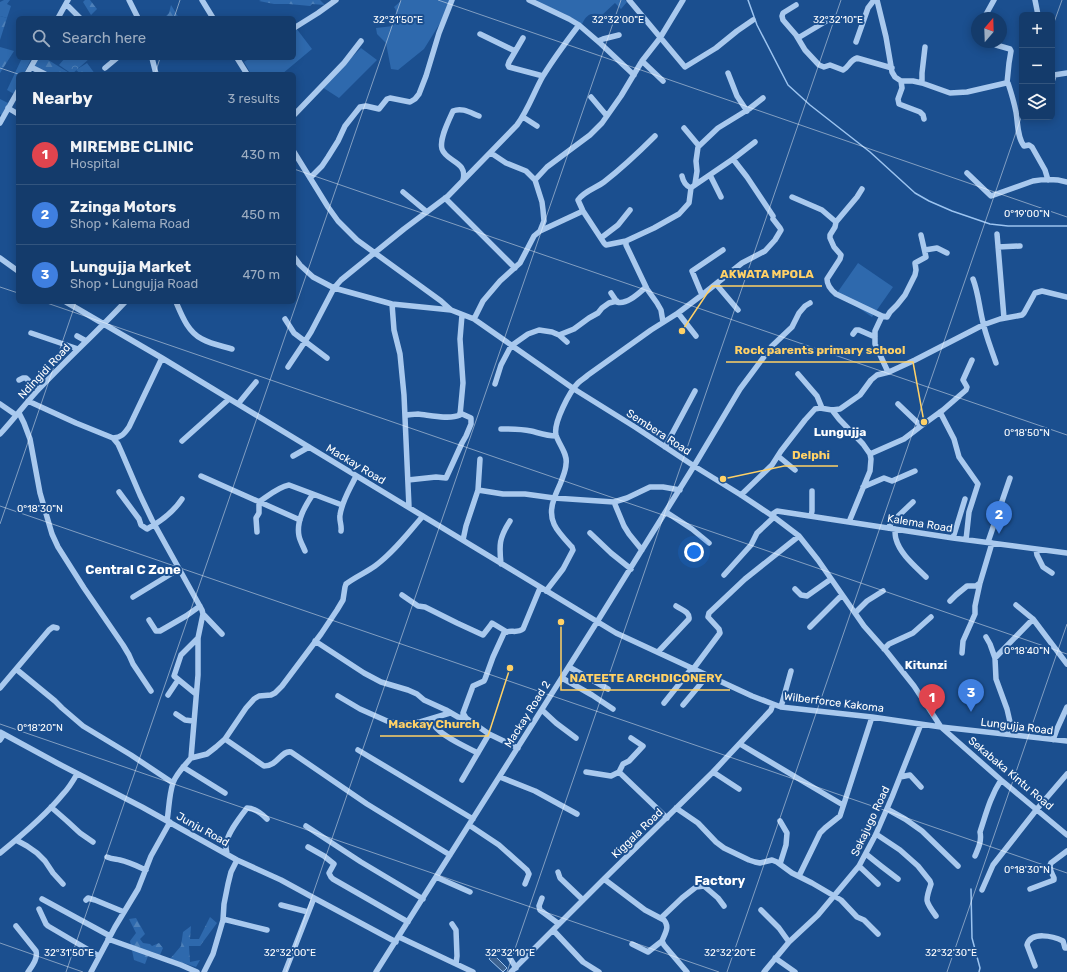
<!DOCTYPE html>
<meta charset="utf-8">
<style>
:root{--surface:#143b6b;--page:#1d4271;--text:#f1f3f6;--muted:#9dadc1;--line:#33557e;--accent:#e69b98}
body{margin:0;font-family:Rubik,sans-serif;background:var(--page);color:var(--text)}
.controls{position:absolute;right:12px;top:12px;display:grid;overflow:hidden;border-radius:6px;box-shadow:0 2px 10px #0003}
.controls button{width:36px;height:36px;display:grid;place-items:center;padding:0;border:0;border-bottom:1px solid var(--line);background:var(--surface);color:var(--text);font:20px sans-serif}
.compass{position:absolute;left:971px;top:12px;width:36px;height:36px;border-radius:50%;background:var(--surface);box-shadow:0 2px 10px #0003;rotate:19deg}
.you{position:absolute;left:694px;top:552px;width:14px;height:14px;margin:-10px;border:3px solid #fff;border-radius:50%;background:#1a73e8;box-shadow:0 0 0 6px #1a73e833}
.badge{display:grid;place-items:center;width:26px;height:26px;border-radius:50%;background:var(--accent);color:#fff;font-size:13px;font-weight:700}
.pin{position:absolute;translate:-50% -33px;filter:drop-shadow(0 1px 2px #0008)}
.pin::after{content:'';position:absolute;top:21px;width:14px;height:12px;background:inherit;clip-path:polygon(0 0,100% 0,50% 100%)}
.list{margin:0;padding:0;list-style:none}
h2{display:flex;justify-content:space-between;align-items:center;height:52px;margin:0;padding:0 16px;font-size:17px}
h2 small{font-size:13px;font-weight:400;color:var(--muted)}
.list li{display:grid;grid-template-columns:26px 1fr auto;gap:12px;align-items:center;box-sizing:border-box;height:60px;padding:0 16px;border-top:1px solid var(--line)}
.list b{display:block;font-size:15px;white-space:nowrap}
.list p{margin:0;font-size:13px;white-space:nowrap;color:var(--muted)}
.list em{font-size:13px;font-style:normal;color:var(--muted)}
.icon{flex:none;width:22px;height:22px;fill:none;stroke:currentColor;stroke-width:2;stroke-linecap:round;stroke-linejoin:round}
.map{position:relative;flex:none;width:1067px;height:972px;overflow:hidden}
.search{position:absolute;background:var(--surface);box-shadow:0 2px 10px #0003;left:16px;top:16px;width:280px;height:44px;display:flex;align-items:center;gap:10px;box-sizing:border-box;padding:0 14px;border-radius:6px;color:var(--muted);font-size:15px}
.panel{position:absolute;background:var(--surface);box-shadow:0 2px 10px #0003;left:16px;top:72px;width:280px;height:232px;border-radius:6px}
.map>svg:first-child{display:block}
.grass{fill:#2e69ad}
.forest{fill:url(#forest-firs)}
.park{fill:url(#park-crowns)}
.water{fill:url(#water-ripples);stroke:#9cc4f0}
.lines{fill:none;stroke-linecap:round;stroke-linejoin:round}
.stream{stroke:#9cc4f0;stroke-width:1.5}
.minor{stroke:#a9c9ee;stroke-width:5.5}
.ticks{fill:none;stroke:#fff;stroke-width:1;stroke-opacity:0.45}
.labels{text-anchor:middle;stroke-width:4;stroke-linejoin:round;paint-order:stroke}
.street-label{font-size:11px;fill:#fff;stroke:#1b4f8f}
.neighbourhood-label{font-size:12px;font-weight:bold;fill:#fff;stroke:#1b4f8f}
.quarter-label{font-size:13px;font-weight:bold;fill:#fff;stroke:#1b4f8f}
.ticks-label{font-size:10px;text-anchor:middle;fill:#fff;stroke:#1b4f8f;stroke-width:4;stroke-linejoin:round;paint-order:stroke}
.leader{fill:none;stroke:#ffd166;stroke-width:1.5}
.callout-dot{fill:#ffd166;stroke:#1b4f8f;stroke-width:1.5}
.callout-label{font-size:12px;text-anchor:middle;font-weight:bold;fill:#ffd166;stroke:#1b4f8f;stroke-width:4;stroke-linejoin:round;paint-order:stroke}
</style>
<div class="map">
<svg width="1067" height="972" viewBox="0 0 1067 972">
<defs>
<pattern id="forest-firs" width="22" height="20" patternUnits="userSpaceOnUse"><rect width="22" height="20" fill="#2e69ad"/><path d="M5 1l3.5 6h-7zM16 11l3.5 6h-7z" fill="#4d80b9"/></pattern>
<pattern id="park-crowns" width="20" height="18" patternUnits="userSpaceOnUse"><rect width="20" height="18" fill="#2e69ad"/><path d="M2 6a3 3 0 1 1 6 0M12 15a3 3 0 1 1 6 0" fill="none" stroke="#4d80b9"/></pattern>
<pattern id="water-ripples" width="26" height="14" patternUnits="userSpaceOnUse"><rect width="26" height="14" fill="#3c6290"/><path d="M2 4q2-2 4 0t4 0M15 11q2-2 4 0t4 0" fill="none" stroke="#597aa1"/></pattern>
</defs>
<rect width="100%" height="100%" fill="#1b4f8f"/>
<path class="grass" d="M4,0H10L7,4L11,6L7,18L0,16V2Z
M402,0H452L447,12L424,49L398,70L391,69L386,43L377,34L376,28L393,26C398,19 399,15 394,7Z
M533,0H625L627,2L621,9L615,3L602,15C591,12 587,14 582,24L565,14Z
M296,28L312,49L282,74H251L244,62L250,58H294V29Z
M361,48L377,60L339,98L322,87Z
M22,58L31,59L24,74H18V86L14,94L7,90Z
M0,99L8,103L2,115L0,114Z
M858,263L893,287L872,317L837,293Z"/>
<path class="forest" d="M85,0H90L97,9L91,15L83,2Z
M261,0H320L325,5L312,4L310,6L289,4H274L259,1Z
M171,5L179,18H164L169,13Z
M0,16L7,18L0,40Z
M0,47L14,51L0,73Z
M39,58H45L71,74H50L32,65Z
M87,63L95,74H81L76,70Z
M210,917L217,923L200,946H189L190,962L200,960L196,967L170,959L181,946L183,932L191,926L190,939H199Z
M136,918L145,934L140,939L143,943L150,944L152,946L159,943L163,948L160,955L150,951L143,952L148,956L145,964L134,960L130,941L136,933L129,919Z"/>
<path class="park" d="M65,58H90L72,74L59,65Z"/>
<path class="water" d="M493,954L507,968L503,972L489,959Z"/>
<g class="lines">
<path class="stream" d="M748,0L757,25L788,85L810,105L870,152L915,193L929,201L952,211L990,224L1008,226H1067
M971,889L972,938L980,968L979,972"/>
<path class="minor" d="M129,0L138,18
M202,0L213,18
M529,0L569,19L579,25
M629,0L685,67L716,48L737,31L753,20
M877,0L886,37L892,72L895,77L901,81H913L922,83L950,93L967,92L1006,83H1008C1011,92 1014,102 1016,112C1018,123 1017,137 1024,146L1029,145L1032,147L1045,170L1048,180
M1035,0L1038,15
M66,4L80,18
M796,5L783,13L782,16L783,20L796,35L805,50L819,65L824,67L830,65L843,70C849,67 850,60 857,58L892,68
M58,18L68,0
M984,18L994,0
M294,28L318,13L336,0
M480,34L515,51
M523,38L509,62L508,65L509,67L543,76
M798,38L833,17
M598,41L603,39L619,35
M856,42L868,8L874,0
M992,42L996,45L1010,49L1011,51L1009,63L1007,83
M152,58L156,74
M237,58L247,74
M642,61L663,81
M31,67L45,74
M105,68L117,58
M728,73L737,96L747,111
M27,74L36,58
M901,81L902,88L898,99L899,104L920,112L923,115L924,119
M1052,82L1054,75L1067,73
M922,83V73L925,47
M591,97L607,116
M8,108L18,114
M294,115L344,63L361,41
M523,117L537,126
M0,123L18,91
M684,128L699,146
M655,136C639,152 622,168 604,182C596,188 584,191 578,200L583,211L604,243L606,245L626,241L654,228L679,214L689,203L691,188
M294,152L328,207L338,221L357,240L441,301L451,310
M491,153L506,163L526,171L535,180L542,202L543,210L544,221L540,231
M733,159L747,177L773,216
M967,173L991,196L1033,181C1044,179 1057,179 1067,182
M710,175L721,197
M682,176C683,181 686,186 691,188L692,187L733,159L755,142
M310,178L322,166L328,157L338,141L345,126L360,107L366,106L379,109L387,99L390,98L410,102L415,99L419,94L426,76L439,33L452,0
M463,180C468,161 446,162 442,149C439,139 449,120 453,111C462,107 471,113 479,116
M535,180L547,167L590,135L602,123L621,96L642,61L660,38L683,0
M695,184L697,171L696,161L698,147L718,128L749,109L763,98
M862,189L857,197L836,222L835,227L830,235V238L834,247L841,255L840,259L827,279C827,285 831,290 836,294L882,316L887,317L890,312L897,305L905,295L915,275L916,270L915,263L926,257L921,235
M403,192L427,212
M792,197L822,210L836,222
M445,198L515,268
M997,234L1004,318
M601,238L618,225L630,210
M626,241V245L647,289L657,303L661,310L663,322
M998,247L1020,246
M925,250L937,248L947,253
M294,257L300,265L313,277L334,288L392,304L451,310L474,319L574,389L635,427L694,466L741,495L774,517L799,536L818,560L864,626L887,652L914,686L941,727L1001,780L1067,835
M0,258L18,271
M973,279C978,292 979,305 982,318C985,334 991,348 996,363
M716,284L738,310
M611,293L617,302C627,305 639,293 646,287
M702,295L692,271L723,250
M66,302L162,358L616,633L752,696L773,704L781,707L872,717L941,727L1067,741
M176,302C182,316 188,332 202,339C211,344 222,346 232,349
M392,304L394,330L400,354L404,395L409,507
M678,313L696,336
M882,316L875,331V344L888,372
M285,319L294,333L327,358
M474,319L483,301L500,281L520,263L534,236L540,231L583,211
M31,333L78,349
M853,334L856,330H859L875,337
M559,335L574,329L589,318L598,313L602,308L609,303L617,301
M77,336L86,341
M288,367L302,346L311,332L334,288L341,280L404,229L448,196L517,125C528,110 534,92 543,76C554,58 566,42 579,25L601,44L634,75
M798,374L817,396L822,408
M19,380L23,378H26L38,390
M495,384L501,365L511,346L528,334L539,330L552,332L559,335L567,342
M28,401L76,423L113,438L118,444L122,453L140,495L152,520L202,610L203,614L198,638V675L191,758C185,765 176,774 173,783C169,795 169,809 167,821
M0,404L16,415
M238,404L256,382
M832,410L839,419L863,444L870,454L871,459L870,471L849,522
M940,412L954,439L959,457L978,484L969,512L966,540
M19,413L24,423L30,439L40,493L52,534L58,547L84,588L123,645L129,655L133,664L151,691
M405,415C409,415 414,414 418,414C429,415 449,420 460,415L463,383L460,339L462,315
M921,426L943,410L966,390L967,387L963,380L972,360
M501,429C510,429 521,429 531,431C539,433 547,436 556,436
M0,434C13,420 25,404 38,390C66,360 97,332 125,302
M113,438C122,437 124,434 129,427L162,358
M182,441L229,399
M665,447L695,391
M870,454L904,439L921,426L898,404
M293,456L309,447
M778,456L795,470
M201,476L300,520
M408,480L436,477L446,478L462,443L466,436L471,424V418L460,413
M863,487L884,478L892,481L915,471
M478,490L480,459
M119,492L139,519L141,525L147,529C160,522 174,511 182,499
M741,495L772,465L781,451L805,420L815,409L820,408L832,410L840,409L860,395L871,380L877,375L889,372L915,360L983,325L1000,319L1022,315L1024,313L1035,293L1042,291L1067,297
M614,502L627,498L650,487H663L680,490
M666,512L692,529L709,543
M771,515L777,511L953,538L1067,553
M811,516L812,511V491
M888,528L892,522L913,502
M895,529C895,532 895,536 896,539C900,554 915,566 926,577
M341,531C342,525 339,521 340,515C342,501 350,489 356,476
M257,532L256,518L259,513V502C268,496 278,487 289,485L313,494
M590,533L611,553L631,569
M953,538L965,499
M463,540L466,526L478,490L503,494H525L554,498L614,502L624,526L629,534L642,550
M988,542L1010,478
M1036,549L1037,555L1043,567L1052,573
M305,551C303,546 300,541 299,536C296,521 305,506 313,494L342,505
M501,564C499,545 499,538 510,521
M724,575L751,545L757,533L774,517
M795,589L801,595L807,596L831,579
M546,591L563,569L573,550L572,547C558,532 546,521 554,499C556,493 559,487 561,482C563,476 566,470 566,464C568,454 559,445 556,435C553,423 570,391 578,383C581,380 585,378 588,375L651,330L678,313L702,295L742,263L765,251L775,240L781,230L780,228L773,219
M402,595L418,606L425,607L457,623L483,635L490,626L492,623L507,632
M133,597L179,569
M950,601L956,595L967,586H976L980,583L992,543
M1016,605L1033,619L1067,664
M855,613L867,601L883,591
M203,614L222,634
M149,620L156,631H160L186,616L200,606
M810,627L842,595
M986,637L990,644L995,658L996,679L1007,709L1013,735
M315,641L364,673L381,682L408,690L417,694L424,700L446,710L458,717L466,718
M884,649L889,644L913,633L931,617
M658,652L689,619C690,612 682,610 676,606
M962,653L963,641L975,614V606L980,583
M995,658L1033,619
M569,667L608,689
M694,668L720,633L719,629L708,617L709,613L745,579L799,536
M16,669L55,701L62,708L83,726L131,755L173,783
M562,678L592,695L613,709
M0,688L49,630L53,627L57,628
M196,694L174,676L181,655L198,638
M168,695L178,680
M338,696L360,709L387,721L401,724L420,722L450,713
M664,703L692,668
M683,705L708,675
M781,707L791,671
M542,710L556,723L576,738
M176,714L185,720L193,721
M431,719C432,721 432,723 434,725C441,736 466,747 478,753
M0,732L57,763L142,807L237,860L281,880L314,898L396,942
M225,739L264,766C278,766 281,750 291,752L367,804L450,855
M0,740L4,734
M1053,740L1057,729L1067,707
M740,744L843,805
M518,748L489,734L466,718L463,713L473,686L484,681L485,679L493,657L504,633C510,629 517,634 523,629L540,588
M358,750L473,819
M191,758L207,754L216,747L225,739L246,708L254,699L259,696L271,695L275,693L282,686L321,634L337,610L343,600L345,587L346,584C355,577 367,572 375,566C394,552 408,533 423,516
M183,767L225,793
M586,772L611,776L619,772L667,818
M619,772L623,764L629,761L643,746L631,738
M713,772L739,789
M500,777L535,791L577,814
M900,777L910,775L921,787
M462,780L489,734
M51,807L67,821L80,833L93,842
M676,808L698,823L716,842L724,848L749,860L755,862L760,863L772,860L777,862L792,873L812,883L841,900L857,917L864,920L878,934
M887,809L905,819L922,831L958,866
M469,825L499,845L527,870L529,874L525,884
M306,826L361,862L423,899
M876,834L900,850L918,866L930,881L931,884C925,901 925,901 936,916
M16,840L27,846L37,853L45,861L53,873L63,884
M308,847L324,856L334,864L329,873L331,877L333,879L408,922
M0,853C21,836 46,815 63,794C69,788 73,781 77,774
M227,854C227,852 226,850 226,847C225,836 240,817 247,808C254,808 261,813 267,819
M866,854L881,866L898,879
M975,856C978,849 982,841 980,832C986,814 990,797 1001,780
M107,857C112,859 115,859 120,860C129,862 137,866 146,870
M780,864L786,845L787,833L780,821
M859,866L878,884
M558,872L560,878L583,900
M799,876L820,833L825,828L840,816L872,717
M436,877L470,892
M604,879L645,910L664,920C670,927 665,933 662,941L664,945L687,972
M1030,889L1054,880V878C1052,873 1048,868 1051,863L1067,851
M982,890L993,865L1037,809L1067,774
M542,898L539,906L540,910L559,924
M42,899L110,936
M86,900L88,898L95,900L124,912
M281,905L308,912
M39,909L46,924L48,926L99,956
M761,910L779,928L789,942
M661,918L682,898L696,887L704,886L718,898L724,906
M223,919L267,930
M452,924L456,930L457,956L456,964
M16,926L36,951C38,959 32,966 28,972
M553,930L583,962L599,972
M399,937L473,972
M108,939L181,965L197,972
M632,944L648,952L662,941
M505,950L516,968
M775,958L795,972
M1035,966L1027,945C1031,931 1053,936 1063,941L1065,948H1067
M91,972L115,927L138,889L151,856L170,822
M204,972L213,954L223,920L224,904L228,884L231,872L237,860
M285,972L314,898
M376,972L597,622L694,466L740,389L772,346L792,327L799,313L805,306L810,303
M511,972L604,879L713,772L771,710L773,704
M764,972L789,942L818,915L859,866L876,834L892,797L921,724"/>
</g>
<path class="ticks" d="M438,0L1067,217M174,18L180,0M1052,28L1062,0M0,68L18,74M155,74L160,58M294,169L1067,435M0,287L18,293M44,302L1067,654M0,506L1067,873M0,524L76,302M0,724L719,972M0,943L83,972M66,972L401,0M286,972L621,0M507,972L841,0M727,972L1022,115M947,972L1067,624"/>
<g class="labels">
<g class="street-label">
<text transform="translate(44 371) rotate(-47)" y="4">Ndingidi Road</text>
<text transform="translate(659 432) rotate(33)" y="4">Sembera Road</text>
<text transform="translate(356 464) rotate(31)" y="4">Mackay Road</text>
<text transform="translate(920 523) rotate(9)" y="4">Kalema Road</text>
<text transform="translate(834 702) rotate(7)" y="4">Wilberforce Kakoma</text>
<text transform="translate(527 714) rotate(-58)" y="4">Mackay Road 2</text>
<text transform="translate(1017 726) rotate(7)" y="4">Lungujja Road</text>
<text transform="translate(1011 773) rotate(40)" y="4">Sekabaka Kintu Road</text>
<text transform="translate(870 821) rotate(-65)" y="4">Sekajugo Road</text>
<text transform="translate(203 829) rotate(29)" y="4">Junju Road</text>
<text transform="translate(637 833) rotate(-44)" y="4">Kiggala Road</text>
</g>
<g class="neighbourhood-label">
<text x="840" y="436">Lungujja</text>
<text x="926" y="669">Kitunzi</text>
</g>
<g class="quarter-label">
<text x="133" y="574">Central C Zone</text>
<text x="720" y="885">Factory</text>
</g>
</g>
<g class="ticks-label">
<text x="398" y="23">32°31'50"E</text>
<text x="618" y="23">32°32'00"E</text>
<text x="838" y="23">32°32'10"E</text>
<text x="1027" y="217">0°19'00"N</text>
<text x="1027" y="436">0°18'50"N</text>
<text x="40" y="512">0°18'30"N</text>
<text x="1027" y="654">0°18'40"N</text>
<text x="40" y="731">0°18'20"N</text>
<text x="1027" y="873">0°18'30"N</text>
<text x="69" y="956">32°31'50"E</text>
<text x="290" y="956">32°32'00"E</text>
<text x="510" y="956">32°32'10"E</text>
<text x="730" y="956">32°32'20"E</text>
<text x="951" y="956">32°32'30"E</text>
</g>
<path class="leader" d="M682 331L712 286H822M924 422L913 362H726M723 479L784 466H838M561 622L561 690H730M510 668L488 736H380"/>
<g class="callout-dot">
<circle cx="682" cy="331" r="4"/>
<circle cx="924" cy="422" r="4"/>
<circle cx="723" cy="479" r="4"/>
<circle cx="561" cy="622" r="4"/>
<circle cx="510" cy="668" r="4"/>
</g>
<g class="callout-label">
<text x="767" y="278">AKWATA MPOLA</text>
<text x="820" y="354">Rock parents primary school</text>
<text x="811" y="459">Delphi</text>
<text x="646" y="682">NATEETE ARCHDICONERY</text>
<text x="434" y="728">Mackay Church</text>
</g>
</svg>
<div class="controls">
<button>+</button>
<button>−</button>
<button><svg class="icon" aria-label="layers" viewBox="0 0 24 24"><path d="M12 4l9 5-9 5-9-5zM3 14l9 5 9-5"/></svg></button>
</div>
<svg class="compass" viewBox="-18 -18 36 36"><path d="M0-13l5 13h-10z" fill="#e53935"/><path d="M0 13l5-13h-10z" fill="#9dadc1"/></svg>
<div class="you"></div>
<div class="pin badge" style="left:932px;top:717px;background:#e0444e">1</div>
<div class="pin badge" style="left:999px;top:534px;background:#3f7fe0">2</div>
<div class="pin badge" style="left:971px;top:712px;background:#3f7fe0">3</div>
<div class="search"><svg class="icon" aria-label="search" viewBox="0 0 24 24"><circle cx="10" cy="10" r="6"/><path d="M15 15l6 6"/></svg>Search here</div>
<section class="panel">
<h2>Nearby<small>3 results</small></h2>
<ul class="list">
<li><span class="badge" style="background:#e0444e">1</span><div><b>MIREMBE CLINIC</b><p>Hospital</p></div><em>430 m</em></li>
<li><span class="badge" style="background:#3f7fe0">2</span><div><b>Zzinga Motors</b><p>Shop · Kalema Road</p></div><em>450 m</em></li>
<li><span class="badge" style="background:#3f7fe0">3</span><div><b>Lungujja Market</b><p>Shop · Lungujja Road</p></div><em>470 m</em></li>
</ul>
</section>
</div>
